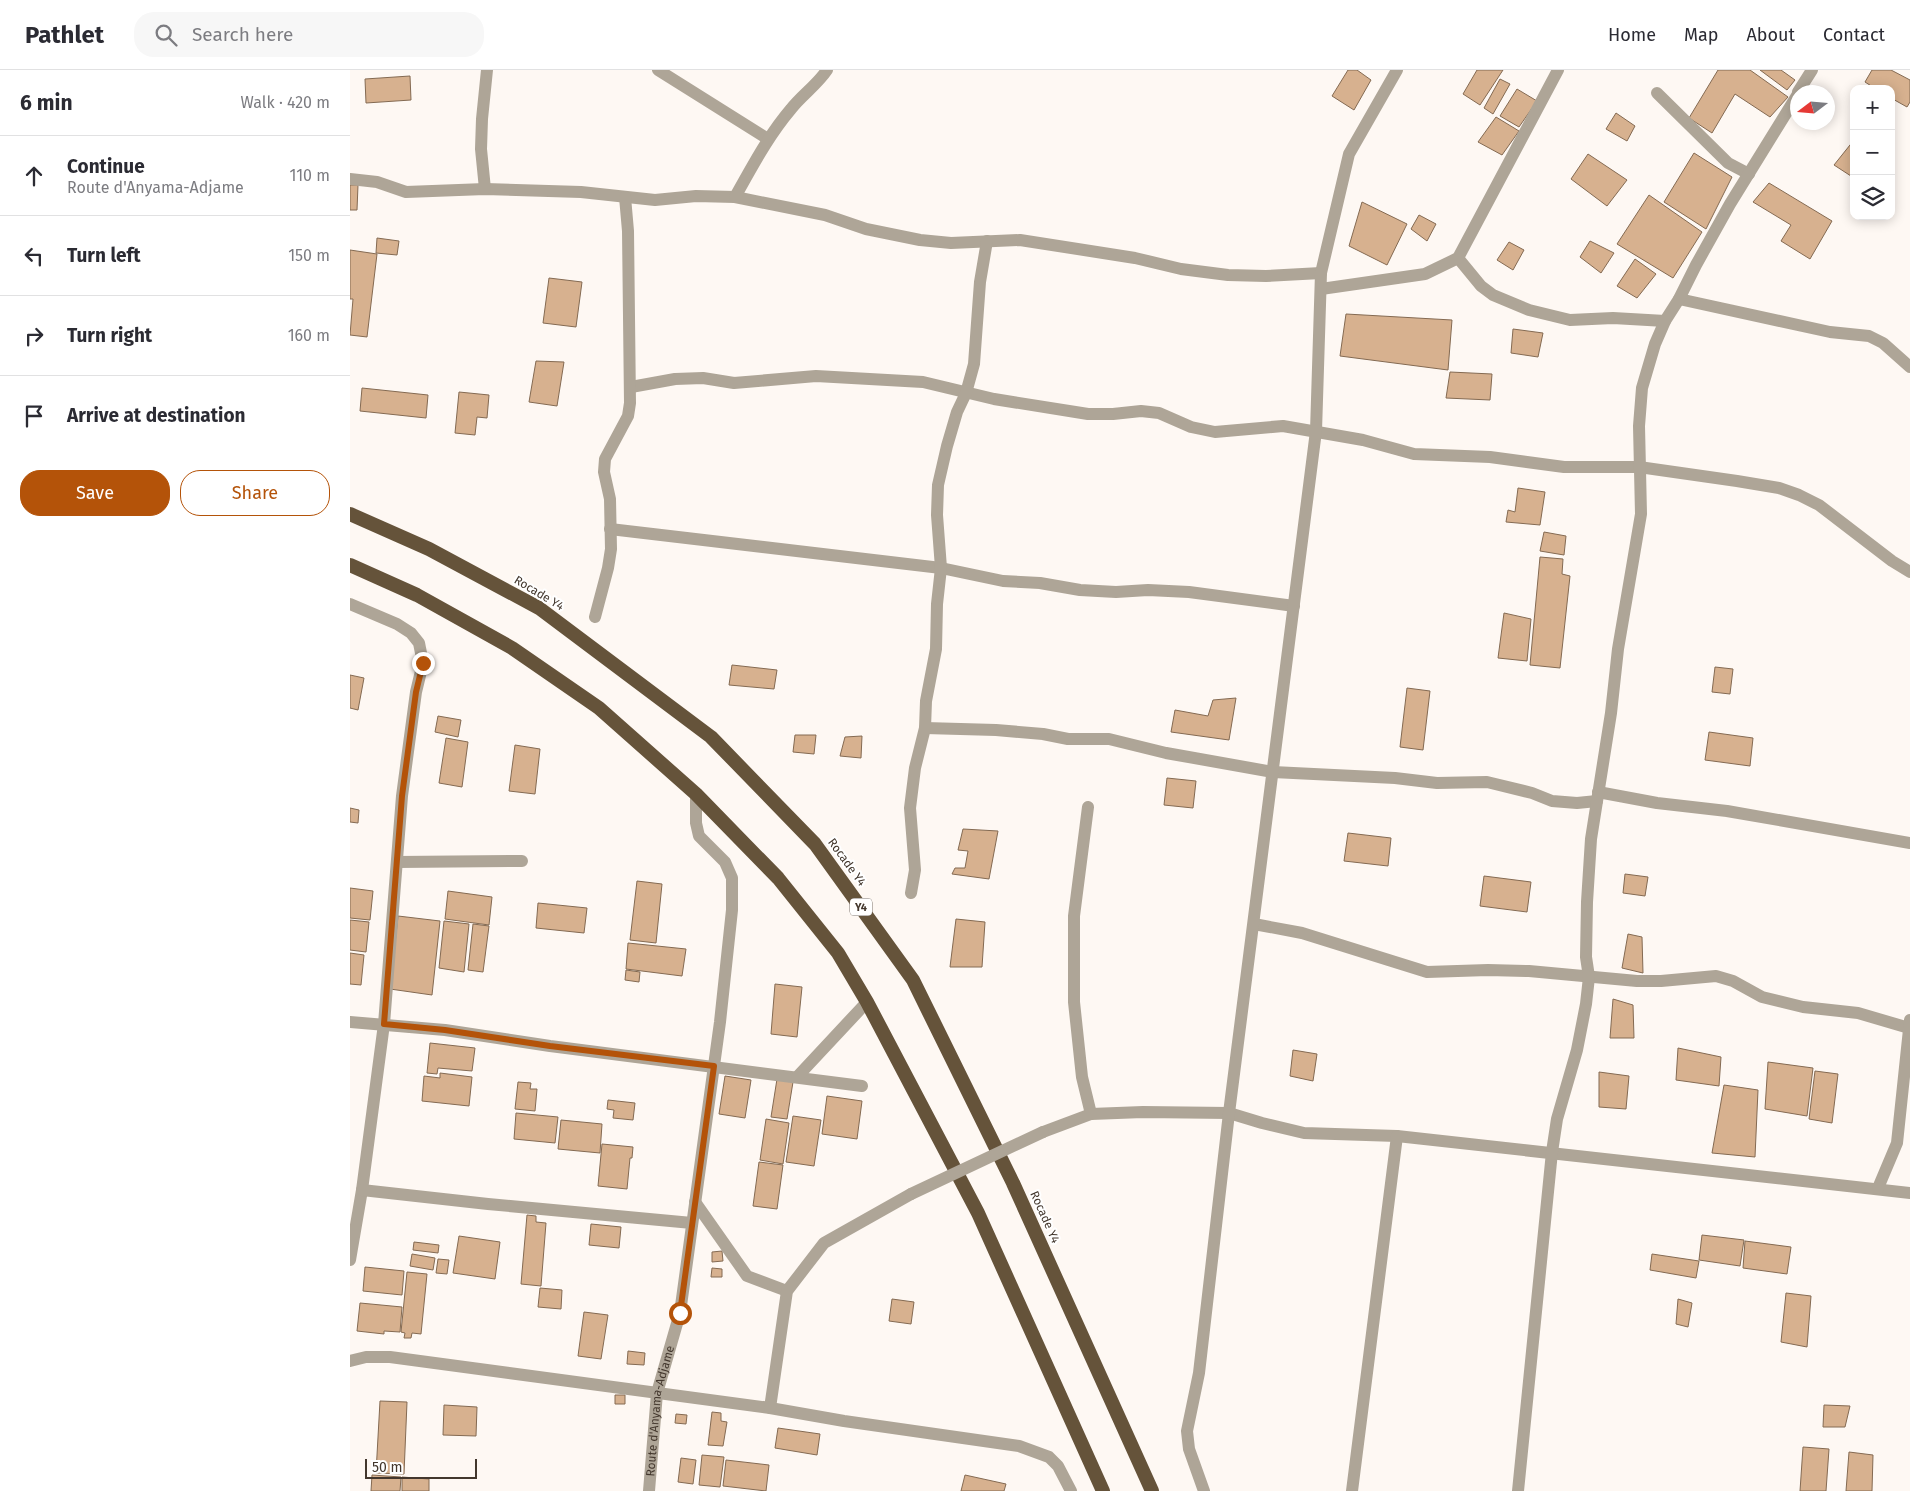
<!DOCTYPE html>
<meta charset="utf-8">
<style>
:root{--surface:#fff;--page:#f7f7f7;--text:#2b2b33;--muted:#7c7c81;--line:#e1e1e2;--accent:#b45309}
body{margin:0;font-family:"Fira Sans",sans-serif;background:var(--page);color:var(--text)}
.controls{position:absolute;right:15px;top:15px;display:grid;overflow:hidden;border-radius:10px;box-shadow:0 2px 12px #0003}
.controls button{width:45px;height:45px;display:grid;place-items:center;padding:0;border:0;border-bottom:1px solid var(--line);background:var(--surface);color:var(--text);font:25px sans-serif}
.compass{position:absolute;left:1440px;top:15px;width:45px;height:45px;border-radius:50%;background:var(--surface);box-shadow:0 2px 12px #0003;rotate:254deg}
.scale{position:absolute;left:15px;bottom:12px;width:112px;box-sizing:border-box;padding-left:5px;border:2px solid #43372d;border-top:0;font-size:14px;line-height:18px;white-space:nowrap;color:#43372d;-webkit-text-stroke:4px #fff;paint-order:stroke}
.stop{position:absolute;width:15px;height:15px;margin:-11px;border:4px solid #b45309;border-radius:50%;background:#fff}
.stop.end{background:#b45309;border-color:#fff;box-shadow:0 1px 5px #0008}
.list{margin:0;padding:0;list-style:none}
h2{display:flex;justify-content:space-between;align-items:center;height:65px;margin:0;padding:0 20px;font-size:21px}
h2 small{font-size:16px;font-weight:400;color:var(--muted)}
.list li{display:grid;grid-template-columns:32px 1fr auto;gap:15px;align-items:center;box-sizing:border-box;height:80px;padding:0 20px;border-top:1px solid var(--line)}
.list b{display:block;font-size:19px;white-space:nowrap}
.list p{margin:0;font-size:16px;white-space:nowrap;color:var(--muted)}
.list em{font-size:16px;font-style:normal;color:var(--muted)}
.actions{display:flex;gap:10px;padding:15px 20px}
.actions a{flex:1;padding:11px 0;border:1px solid var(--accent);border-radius:20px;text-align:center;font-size:18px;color:var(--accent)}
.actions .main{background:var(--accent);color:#fff}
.icon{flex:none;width:28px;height:28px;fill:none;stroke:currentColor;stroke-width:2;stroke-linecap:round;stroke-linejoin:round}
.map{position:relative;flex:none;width:1560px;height:1421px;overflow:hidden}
header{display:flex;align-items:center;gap:30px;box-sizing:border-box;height:70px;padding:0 25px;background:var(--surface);border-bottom:1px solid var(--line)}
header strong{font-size:24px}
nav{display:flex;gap:28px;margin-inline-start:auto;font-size:18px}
.search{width:350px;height:45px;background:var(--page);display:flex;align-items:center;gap:12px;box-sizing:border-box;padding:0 18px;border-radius:20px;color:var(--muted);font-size:19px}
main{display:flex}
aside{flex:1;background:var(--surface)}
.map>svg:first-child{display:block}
.building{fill:#d7b18f;stroke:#846a52}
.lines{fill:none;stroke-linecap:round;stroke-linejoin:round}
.minor{stroke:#aea597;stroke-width:12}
.trunk{stroke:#65533a;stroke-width:14}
.minor-bridge{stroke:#aea597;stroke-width:12}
.route{stroke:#b45309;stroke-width:6}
.labels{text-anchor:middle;stroke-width:4;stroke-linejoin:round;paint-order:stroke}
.shield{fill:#fff;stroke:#7b736c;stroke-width:1}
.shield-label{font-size:11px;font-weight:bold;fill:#43372d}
.street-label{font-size:12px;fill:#43372d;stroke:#fff}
</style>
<header>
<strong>Pathlet</strong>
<div class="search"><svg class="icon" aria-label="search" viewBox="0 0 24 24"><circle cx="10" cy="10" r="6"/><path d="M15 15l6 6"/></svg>Search here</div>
<nav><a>Home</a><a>Map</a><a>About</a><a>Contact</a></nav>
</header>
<main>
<aside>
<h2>6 min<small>Walk · 420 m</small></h2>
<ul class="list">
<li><svg class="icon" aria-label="ahead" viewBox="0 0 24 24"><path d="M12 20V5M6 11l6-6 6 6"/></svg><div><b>Continue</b><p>Route d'Anyama-Adjame</p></div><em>110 m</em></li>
<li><svg class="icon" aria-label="left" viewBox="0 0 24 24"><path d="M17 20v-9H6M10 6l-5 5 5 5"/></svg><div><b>Turn left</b></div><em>150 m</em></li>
<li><svg class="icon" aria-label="right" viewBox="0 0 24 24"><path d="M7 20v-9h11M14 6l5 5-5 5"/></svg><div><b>Turn right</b></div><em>160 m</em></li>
<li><svg class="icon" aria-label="arrive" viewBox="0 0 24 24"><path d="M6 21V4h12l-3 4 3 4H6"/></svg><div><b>Arrive at destination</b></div></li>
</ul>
<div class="actions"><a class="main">Save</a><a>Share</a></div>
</aside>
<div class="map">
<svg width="1560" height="1421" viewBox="0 0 1560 1421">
<rect width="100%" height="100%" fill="#fef8f3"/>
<path class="building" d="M998,0H1007L1021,10L1004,40L982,26Z
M1127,0H1153L1130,35L1113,24Z
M1368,0H1400L1438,27L1420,47L1385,24L1362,63L1339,48Z
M1410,0H1431L1445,10L1437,20Z
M1522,0H1541L1560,10V32L1557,37L1541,28V19H1526L1515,12Z
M60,6L61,30L16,33L15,9Z
M1150,9L1160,14L1143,44L1134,38Z
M1167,19L1187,31L1169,57L1150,46Z
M1266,43L1285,56L1277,71L1256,59Z
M1146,47L1169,61L1152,85L1128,72Z
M1504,70V108L1484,95Z
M1344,83L1382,107L1356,159L1314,132Z
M1238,84L1277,110L1257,136L1221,109Z
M1419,113L1482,151L1460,189L1431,171L1441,155L1403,132Z
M0,115H8L7,140H0Z
M1299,125L1352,162L1323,208L1267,174Z
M1012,132L1057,154L1037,195L999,176Z
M1069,145L1086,154L1077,171L1061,159Z
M27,168L49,171L47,185L26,183Z
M1240,171L1264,183L1251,203L1230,187Z
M1159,172L1174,180L1163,200L1147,190Z
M0,180L27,184L17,267L0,265L3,229H0Z
M1285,189L1306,204L1287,228L1267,216Z
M199,208L232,212L226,257L193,253Z
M996,244L1102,250L1098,300L990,286Z
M1163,259L1193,263L1188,287L1161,283Z
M186,291L214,292L207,336L179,332Z
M1100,302L1142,304L1140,330L1096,328Z
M12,318L78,325L76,348L10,341Z
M109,322L139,325L137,348L127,347L125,365L105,363Z
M1168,418L1195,422L1190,455L1156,452L1158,440L1165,442Z
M1194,462L1216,466L1214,485L1190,481Z
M1190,487L1213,489L1212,504L1220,506L1210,598L1180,595Z
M1154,543L1181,549L1177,591L1148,588Z
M382,595L427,600L424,619L379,615Z
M1365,597L1383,599L1380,624L1362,622Z
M0,605L14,608L8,640L0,638Z
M1057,618L1080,621L1073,680L1050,677Z
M886,628L879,670L821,662L825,640L858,646L863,630Z
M88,646L111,650L108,667L85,662Z
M1359,662L1403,668L1400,696L1355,690Z
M445,665H466L464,684L443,682Z
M512,666L511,688L490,686L495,667Z
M96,668L118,672L112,717L89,713Z
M165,675L190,679L185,724L159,721Z
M817,708L846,711L843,738L814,735Z
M0,738L9,740L8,753L0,752Z
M613,759L648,761L639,809L602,804L605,798H615L618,781L608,780Z
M998,763L1041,768L1038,796L994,791Z
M1275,804L1298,807L1295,826L1273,823Z
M1134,806L1181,812L1177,842L1130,836Z
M287,811L312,814L306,873L280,870Z
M0,818L23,821L20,850L0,848Z
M98,821L142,827L139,855L95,849Z
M188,833L237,838L234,863L186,858Z
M48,846L90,851L82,925L40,919Z
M606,849L635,852L632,897H600Z
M0,850L19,852L16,882L0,880Z
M94,851L119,854L114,902L89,898Z
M123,854L139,856L133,902L118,900Z
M1278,864L1292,867L1293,903L1272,898Z
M278,873L336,879L332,906L276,899Z
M0,883L14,885L11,915L0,914Z
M276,900L290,902L289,912L275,910Z
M425,914L452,917L447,967L421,964Z
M1263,929L1283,935L1284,968H1260Z
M80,973L125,978L122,1001L88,998L87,1004L77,1003Z
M1328,978L1371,987L1369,1016L1326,1010Z
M943,980L967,984L963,1011L940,1006Z
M1418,992L1463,998L1457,1046L1415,1039Z
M1465,1001L1488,1004L1482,1053L1459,1049Z
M1249,1002L1279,1006L1276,1039L1249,1037Z
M90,1003L122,1007L119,1036L72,1031L74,1006L90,1008Z
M375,1006L401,1010L395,1048L369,1044Z
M427,1009L443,1012L437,1049L421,1047Z
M168,1012L181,1013L180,1019H187L185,1041L165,1039Z
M1374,1015L1408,1020L1405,1087L1362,1083Z
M477,1026L512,1031L507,1069L472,1064Z
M258,1030L285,1033L283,1050L263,1048L264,1040L257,1039Z
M166,1043L208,1047L205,1073L164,1069Z
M443,1046L471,1050L464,1096L436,1092Z
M416,1049L439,1053L433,1094L410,1090Z
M211,1050L252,1054L250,1083L208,1079Z
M252,1074L283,1077L282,1088H280L277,1119L248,1116Z
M409,1092L433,1095L427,1139L403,1136Z
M177,1145L186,1146V1152L196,1153L191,1216L171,1214Z
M241,1154L271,1157L269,1178L239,1175Z
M1352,1165L1394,1170L1390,1196L1349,1190Z
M109,1166L150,1172L145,1209L103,1203Z
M1395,1171L1441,1177L1437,1204L1393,1198Z
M64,1172L89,1175L88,1183L63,1180Z
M372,1181L373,1191L362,1192V1182Z
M62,1184L85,1188L83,1200L60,1196Z
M1302,1184L1349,1191L1346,1208L1300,1200Z
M88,1189L99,1190L97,1204L86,1203Z
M15,1197L54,1201L52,1225L13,1221Z
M362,1198L372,1199V1207H361Z
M57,1202L77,1204L71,1264L62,1263L61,1268H54L55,1263L51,1262Z
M190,1218L212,1220L211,1239L188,1237Z
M1436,1223L1461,1226L1457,1277L1431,1272Z
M542,1229L564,1232L561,1254L539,1251Z
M1328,1229L1342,1233L1338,1257L1326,1254Z
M10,1233L52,1237L50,1262L34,1261V1264L7,1261Z
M234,1242L258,1245L251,1289L228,1286Z
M278,1281L295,1283L294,1295L277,1294Z
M265,1325H275V1334H265Z
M30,1331L57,1332L54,1404L26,1403Z
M94,1335L127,1337L126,1366L93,1365Z
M1474,1335L1500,1336L1495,1357H1473Z
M362,1342L371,1343V1351L377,1352L373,1376L358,1375Z
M326,1344L337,1345L336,1354L325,1353Z
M428,1358L470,1364L467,1385L425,1378Z
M1453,1377L1479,1379L1476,1421H1450Z
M1499,1382L1523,1385L1522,1421H1496Z
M352,1385L374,1387L370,1417L349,1415Z
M331,1388L346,1390L343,1414L328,1412Z
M376,1390L419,1395L416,1421L373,1416Z
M22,1405L51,1407L50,1421H21Z
M615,1405L656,1414L654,1421H611Z
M52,1407L79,1409V1421H52Z"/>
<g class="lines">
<g class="minor">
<path d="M308,0L418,69"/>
<path d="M1448,22L1462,0"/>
<path d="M1307,23L1378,93L1399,104"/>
<path d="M0,109L27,112L56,122L135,119L231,122L305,130L346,126L385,127L475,145L516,159L570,170L601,173L670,170L785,188L831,199L878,205L916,206L971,203"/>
<path d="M135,119L131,79L132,49L137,0"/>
<path d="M385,127C402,97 418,66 441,39C452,25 467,15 477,0"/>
<path d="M1108,188L1131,216L1143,225L1179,240L1220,250L1263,248L1315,251"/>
<path d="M971,219L1075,204L1108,188L1208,0"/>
<path d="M1329,229L1480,262L1519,266L1533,273L1560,297"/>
<path d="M281,317L325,309L353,308L384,313L466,306L573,312L644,329L738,344H763L791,341L809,343L841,357L865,362L933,356L1013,370L1064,384L1140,387L1214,397H1289L1387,411L1429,418L1449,425L1469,435L1542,491L1560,502"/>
<path d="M260,459L591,498L653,511L690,513L730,520L766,522L798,520L839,522L944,536"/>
<path d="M0,534L47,554L61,563L69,573L73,593L66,622L52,726L34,954L12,1120L0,1190"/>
<path d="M245,547L258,498L261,479L260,429L254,402L255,389L278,346L280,333L278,161L275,127"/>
<path d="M575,658L646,660L693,664L718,669H759L816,683L923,702L1045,708L1087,713L1137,712L1182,723L1202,731L1227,733L1247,731"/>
<path d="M1248,722L1307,733L1377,741L1560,773"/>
<path d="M738,737L724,846V932L732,1007L741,1044"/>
<path d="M47,792L172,791"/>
<path d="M561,823L565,800L560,738L565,698L575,658L576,631L586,579L587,534L591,498L587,445L588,415L597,376L607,342L616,323L624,294L630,212L637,171"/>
<path d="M904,854L952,863L1077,902L1138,900L1179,901L1287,911H1311L1366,906L1383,911L1412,927L1453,937L1508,943L1559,958"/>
<path d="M0,952L95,960L200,976L512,1016"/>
<path d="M447,1007L517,932"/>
<path d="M693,1062L741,1044L793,1042L879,1043L912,1053L954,1063L1047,1066L1560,1123"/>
<path d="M1528,1118L1547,1073L1560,950"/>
<path d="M12,1120L138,1134L342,1153"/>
<path d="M345,1132L397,1206L437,1221"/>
<path d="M0,1291L16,1287H40L420,1338L494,1351L669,1376L699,1387L708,1396L721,1421"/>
<path d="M420,1338L437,1221L474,1173L561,1124"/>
<path id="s1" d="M299,1421L307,1323L330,1243L370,952L382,840V808L375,792L349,766L346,753V724"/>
<path d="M854,1421L839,1379L837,1361L849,1303L879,1043L966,361L971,203L999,84L1047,0"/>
<path d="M1002,1421L1047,1066"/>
<path d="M1168,1421L1202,1082L1207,1049L1227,980L1236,934L1239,907L1236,887L1237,832L1241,769L1261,643L1268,579L1291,444L1289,356L1292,318L1305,274L1315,251L1329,229L1346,195L1380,134L1448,24"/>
</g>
<path class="trunk" d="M0,444L79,479L189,538L361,667L465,774L563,910L663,1113L802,1421
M0,495L67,525L162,578L249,638L346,724L428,808L488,883L517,932L628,1143L753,1421"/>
<path class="minor-bridge" d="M561,1124L693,1062"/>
</g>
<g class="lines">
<path class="route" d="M73,593L66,622L52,726L34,954L95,960L200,976L364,996L330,1243"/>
</g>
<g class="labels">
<rect class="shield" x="500" y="828.5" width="22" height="17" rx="4"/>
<g class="shield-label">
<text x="511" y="841">Y4</text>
</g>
<g class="street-label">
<text transform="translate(189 523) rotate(31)" y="4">Rocade Y4</text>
<text transform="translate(497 792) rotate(54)" y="4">Rocade Y4</text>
<text transform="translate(695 1147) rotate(66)" y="4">Rocade Y4</text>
<text dy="4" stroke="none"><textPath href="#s1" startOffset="81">Route d'Anyama-Adjame</textPath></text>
</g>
</g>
</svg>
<div class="controls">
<button>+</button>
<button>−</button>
<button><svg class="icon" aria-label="layers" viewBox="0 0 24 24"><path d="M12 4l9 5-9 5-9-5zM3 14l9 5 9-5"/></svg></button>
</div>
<svg class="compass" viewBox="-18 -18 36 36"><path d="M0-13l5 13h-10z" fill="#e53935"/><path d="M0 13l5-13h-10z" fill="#7c7c81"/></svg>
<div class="scale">50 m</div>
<div class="stop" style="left:330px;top:1243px"></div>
<div class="stop end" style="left:73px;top:593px"></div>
</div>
</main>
